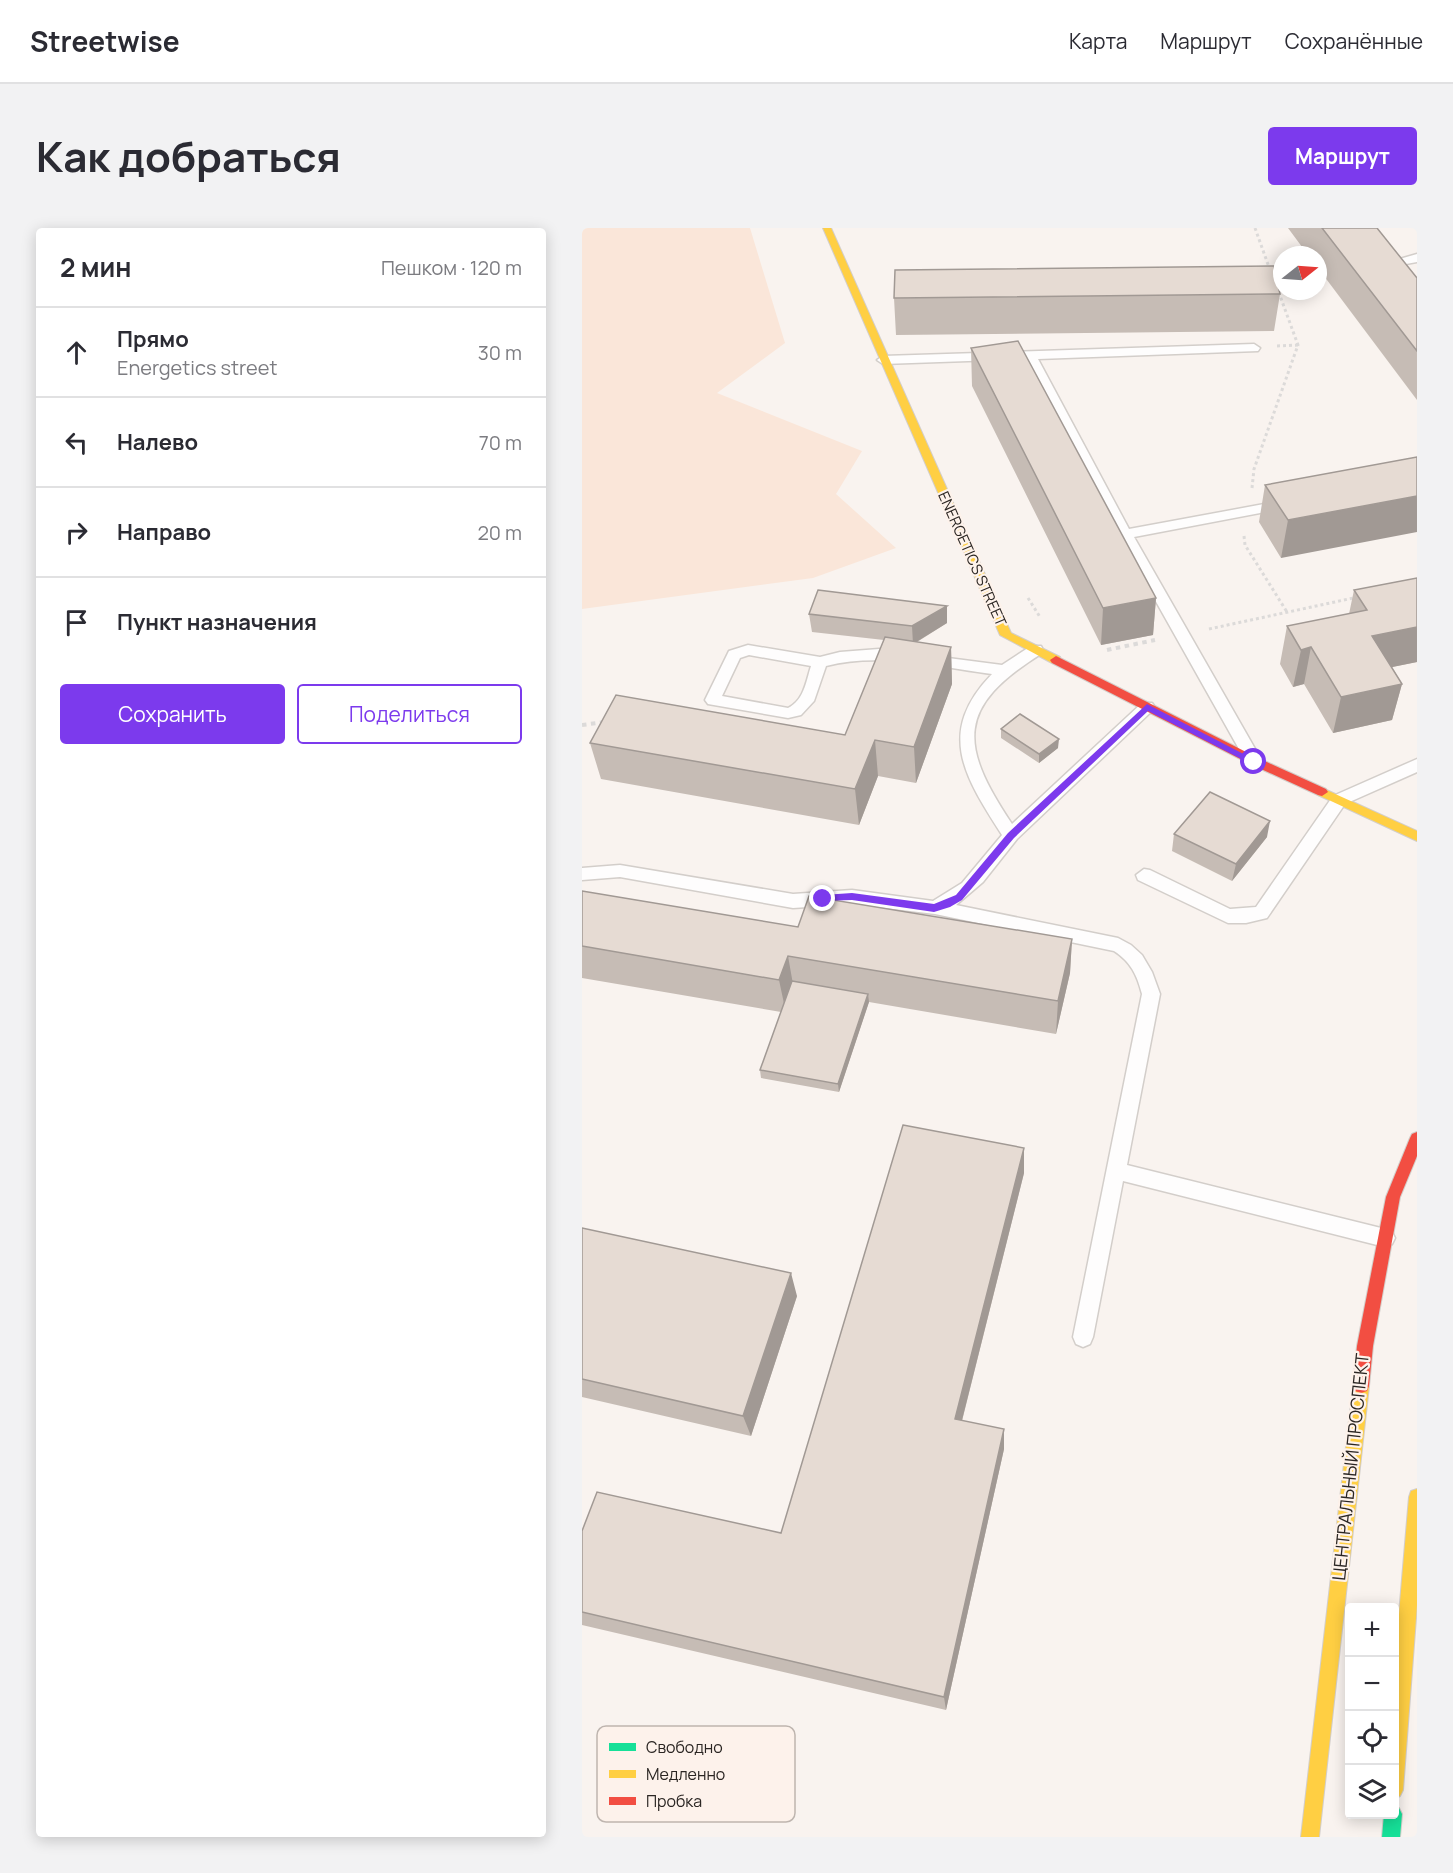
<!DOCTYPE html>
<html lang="ru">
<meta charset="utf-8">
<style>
:root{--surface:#fff;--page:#f2f2f3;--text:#2b2b33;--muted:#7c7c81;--line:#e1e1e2;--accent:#7c3aed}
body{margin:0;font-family:Manrope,sans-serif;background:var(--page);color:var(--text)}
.controls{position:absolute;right:18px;bottom:18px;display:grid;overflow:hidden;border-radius:6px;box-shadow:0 3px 15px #0003}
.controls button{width:54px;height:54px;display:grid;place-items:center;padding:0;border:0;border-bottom:2px solid var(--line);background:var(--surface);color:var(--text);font:30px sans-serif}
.compass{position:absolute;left:691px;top:18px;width:54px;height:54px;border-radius:50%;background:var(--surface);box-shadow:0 3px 15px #0003;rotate:73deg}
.stop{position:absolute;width:18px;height:18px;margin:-14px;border:4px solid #7c3aed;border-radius:50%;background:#fff}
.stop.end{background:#7c3aed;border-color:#fff;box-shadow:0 2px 6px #0008}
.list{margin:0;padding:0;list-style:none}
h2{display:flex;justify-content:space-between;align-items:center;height:78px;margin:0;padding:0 24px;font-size:26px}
h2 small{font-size:20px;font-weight:400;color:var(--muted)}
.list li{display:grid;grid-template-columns:39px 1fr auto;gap:18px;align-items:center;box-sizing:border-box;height:90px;padding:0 24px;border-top:2px solid var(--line)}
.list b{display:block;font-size:22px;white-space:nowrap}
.list p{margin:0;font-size:20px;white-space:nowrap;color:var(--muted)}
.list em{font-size:20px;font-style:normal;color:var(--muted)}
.actions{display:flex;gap:12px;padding:18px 24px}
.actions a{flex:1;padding:14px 0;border:2px solid var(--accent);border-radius:6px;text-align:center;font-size:21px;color:var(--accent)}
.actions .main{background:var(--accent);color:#fff}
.icon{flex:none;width:33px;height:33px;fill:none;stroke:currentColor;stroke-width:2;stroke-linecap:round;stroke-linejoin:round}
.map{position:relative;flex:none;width:835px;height:1609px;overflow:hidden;border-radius:6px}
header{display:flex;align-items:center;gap:36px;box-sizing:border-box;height:84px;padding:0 30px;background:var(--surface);border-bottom:2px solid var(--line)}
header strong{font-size:28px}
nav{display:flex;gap:33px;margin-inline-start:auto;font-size:21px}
.intro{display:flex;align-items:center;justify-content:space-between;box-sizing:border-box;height:144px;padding:0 36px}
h1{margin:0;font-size:42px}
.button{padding:15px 27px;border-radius:6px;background:var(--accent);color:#fff;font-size:21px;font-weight:700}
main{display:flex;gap:36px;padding:0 36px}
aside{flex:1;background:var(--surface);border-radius:6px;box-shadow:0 3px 15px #0003}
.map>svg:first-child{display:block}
.green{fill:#fae6d9}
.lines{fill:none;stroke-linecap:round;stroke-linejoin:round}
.lane-casing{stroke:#d3ceca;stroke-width:3}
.fast-casing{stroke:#d3ceca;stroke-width:2}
.slow-casing{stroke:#d3ceca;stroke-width:2}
.jam-casing{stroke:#d3ceca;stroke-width:2}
.path-far1{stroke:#dcdad9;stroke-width:3;stroke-dasharray:3 3;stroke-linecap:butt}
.path{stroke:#dcdad9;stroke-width:4;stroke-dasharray:4.5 4.5;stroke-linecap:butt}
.lane{fill:#fefdfd;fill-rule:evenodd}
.fast{fill:#16e098;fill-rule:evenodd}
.slow{fill:#ffcf43;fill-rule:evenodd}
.jam{fill:#f24e42;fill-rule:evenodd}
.wall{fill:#c6bcb5}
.shaded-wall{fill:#a19994}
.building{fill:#e6dbd3;stroke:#a19994;stroke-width:1.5}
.route{fill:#7c3aed}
.labels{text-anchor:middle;stroke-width:4.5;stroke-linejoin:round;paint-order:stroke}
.street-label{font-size:15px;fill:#2b2623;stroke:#fdf2eb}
.near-street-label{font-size:18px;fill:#2b2623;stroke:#fdf2eb}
.key{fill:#fdf2eb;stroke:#beb5af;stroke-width:1.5}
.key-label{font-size:16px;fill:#2b2623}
</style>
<header>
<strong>Streetwise</strong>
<nav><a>Карта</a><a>Маршрут</a><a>Сохранённые</a></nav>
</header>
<div class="intro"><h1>Как добраться</h1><a class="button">Маршрут</a></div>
<main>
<aside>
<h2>2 мин<small>Пешком · 120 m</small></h2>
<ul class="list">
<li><svg class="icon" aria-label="ahead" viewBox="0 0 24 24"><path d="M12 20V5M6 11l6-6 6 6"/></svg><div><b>Прямо</b><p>Energetics street</p></div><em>30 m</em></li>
<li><svg class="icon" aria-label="left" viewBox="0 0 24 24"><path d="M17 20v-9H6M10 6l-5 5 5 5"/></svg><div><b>Налево</b></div><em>70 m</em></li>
<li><svg class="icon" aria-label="right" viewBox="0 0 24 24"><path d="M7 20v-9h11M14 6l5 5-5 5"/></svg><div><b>Направо</b></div><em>20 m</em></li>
<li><svg class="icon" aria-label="arrive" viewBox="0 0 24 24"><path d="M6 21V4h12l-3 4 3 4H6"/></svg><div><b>Пункт назначения</b></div></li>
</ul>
<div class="actions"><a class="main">Сохранить</a><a>Поделиться</a></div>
</aside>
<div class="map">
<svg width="835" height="1609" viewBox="0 0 835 1609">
<rect width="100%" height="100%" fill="#f9f3ef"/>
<path class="green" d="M0,0H168L203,115L135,165L280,223L254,266L314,320L231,350L0,381Z"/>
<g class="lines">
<g class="lane-casing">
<path id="lane" d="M835,26V34L813,38L807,34Z
M672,116L678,120L676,123L456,131L547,301L704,272L711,276L704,280L552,309L680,533L672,539L666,537L536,306L444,131L301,136L295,132L301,128Z
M166,417L238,429L258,424L297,421L420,437L449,418H459L461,422L459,426C374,479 377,517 430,596L560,475H570L573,479L570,483L435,611L401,654L374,677L536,710L549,717L560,727L570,744L578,766L545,937L803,1001L810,1004L813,1010L810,1016L803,1019L541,953L511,1109L508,1116L501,1119L494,1116L491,1109L560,766C555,747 549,734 532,723L353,686L270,676L211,680L38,649L0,652V640L38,637L211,666L270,662L351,673L380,655L420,607C382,548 354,504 410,446C356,439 298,424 244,438L232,473L219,487L206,490L126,476L123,472L147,423ZM167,427L229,438C224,454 222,472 206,480L140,468L158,430Z
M835,531V544L763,576L685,690L664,695H646L556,652L554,647L562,641L568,642L648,681L674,679L751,568Z"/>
</g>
<g class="fast-casing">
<path id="fast" d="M812,1578L817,1580L820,1586L818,1609H800L802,1586H812Z"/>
</g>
<g class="slow-casing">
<path id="slow" d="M241,0H249L429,405L478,429V435H470L418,407Z
M740,560L835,603V613L736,567L734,564L736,561Z
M779,1151L785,1153L787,1158L737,1609H719L771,1158L773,1153Z
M835,1261V1377L821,1562L818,1568L812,1571V1445L827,1269L829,1263Z"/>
</g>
<g class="jam-casing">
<path id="jam" d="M474,428L676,530L744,561L746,564L740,568L736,567L668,536L470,435L468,432Z
M835,904V928L818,969L791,1118L787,1158L785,1163L779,1165L773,1163L771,1158L775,1118L804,969L828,910L830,906Z"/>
</g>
<path class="path-far1" d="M673,0L688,42
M695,118L716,117
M670,260L672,241L716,117L697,65
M662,308L663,317L705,384
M446,370L458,389
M627,401L776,369"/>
<path class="path" d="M525,422L573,412
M0,497L23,494"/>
<use href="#lane" class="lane"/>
<use href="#fast" class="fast"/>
<use href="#slow" class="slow"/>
<use href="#jam" class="jam"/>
</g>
<path class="wall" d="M706,0H795L835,50V172L736,40V27H726Z
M698,66L692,103L314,107L312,70Z
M389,120L574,370L571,407L519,417L390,158Z
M835,229L699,330L677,294L683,257Z
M835,350V434L810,439L820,456L810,492L751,505L722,456L711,459L698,436L705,398L767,386L772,362Z
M227,386L365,395L335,414L369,419L370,456L334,555L296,548L277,597L19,551L8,515L263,507L302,412L230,404Z
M419,501L476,520L457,535L419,510Z
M592,606L685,609L650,653L590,623Z
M0,663L216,699L490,711L488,745L474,806L287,774L257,864L179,850L178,842L199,784L0,750Z
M442,920V945L380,1193L422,1221L364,1482L0,1397V1303L199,1305Z
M0,1000L215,1068L169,1208L0,1169Z"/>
<path class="shaded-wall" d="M835,268V304L699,330L706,292Z
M574,370L571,407L519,417L521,380Z
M365,378V395L331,416L330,398Z
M835,399V434L781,445L790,408Z
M369,419L370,456L334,555L332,519Z
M729,419L722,456L711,459L719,422Z
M820,456L810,492L751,505L759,469Z
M477,511L476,520L457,535V526Z
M293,512L296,548L277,597L273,561Z
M688,593L685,609L650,653L654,636Z
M490,711L488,745L474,806L476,773Z
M206,728L212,762L204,785L197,752Z
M286,766L287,774L257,864L256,856Z
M442,920V945L375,1212L373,1191Z
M209,1045L215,1068L169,1208L161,1188Z
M422,1201V1221L364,1482L362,1469Z"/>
<path class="building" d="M740,0H795L835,50V123Z
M692,38L698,66L312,70L313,42Z
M436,113L574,370L521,380L389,120Z
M835,229V268L706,292L683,257Z
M835,350V399L790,408L820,456L759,469L729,419L719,422L705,398L785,382L772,362Z
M236,362L365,378L330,398L227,386Z
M303,409L369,419L332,519L293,512L273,561L8,515L34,467L263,507Z
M438,486L477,511L457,526L419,501Z
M628,564L688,593L654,636L592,606Z
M0,663L216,699L227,668L490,711L476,773L206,728L197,752L0,718Z
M210,753L286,766L256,856L178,842Z
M321,897L442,920L373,1191L422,1201L362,1469L0,1384V1303L15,1264L199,1305Z
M0,1000L209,1045L161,1188L0,1151Z"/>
<path class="route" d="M565,476L677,534L669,536L566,483L432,610L380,672L368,679L352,684L270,672L238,673V668L241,667L270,665L352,676L374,667L426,605Z"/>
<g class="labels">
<g class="street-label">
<text transform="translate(390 331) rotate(66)" y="5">ENERGETICS STREET</text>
</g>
<g class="near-street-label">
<text transform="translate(769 1239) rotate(-84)" y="6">ЦЕНТРАЛЬНЫЙ ПРОСПЕКТ</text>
</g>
</g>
<rect x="15" y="1498" width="198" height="96" rx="9" class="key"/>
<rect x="27" y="1515" width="27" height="8" fill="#16e098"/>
<rect x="27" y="1542" width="27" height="8" fill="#ffcf43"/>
<rect x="27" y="1569" width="27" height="8" fill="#f24e42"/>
<g class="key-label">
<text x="64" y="1525">Свободно</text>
<text x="64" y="1552">Медленно</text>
<text x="64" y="1579">Пробка</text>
</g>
</svg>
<div class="controls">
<button>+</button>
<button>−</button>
<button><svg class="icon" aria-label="locate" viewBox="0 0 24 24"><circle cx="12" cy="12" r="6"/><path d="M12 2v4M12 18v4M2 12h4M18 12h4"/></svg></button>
<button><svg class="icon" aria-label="layers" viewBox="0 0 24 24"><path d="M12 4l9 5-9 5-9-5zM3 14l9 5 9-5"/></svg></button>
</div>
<svg class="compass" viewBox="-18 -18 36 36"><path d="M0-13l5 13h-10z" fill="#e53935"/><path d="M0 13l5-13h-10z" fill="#7c7c81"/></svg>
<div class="stop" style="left:672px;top:534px"></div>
<div class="stop end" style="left:241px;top:671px"></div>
</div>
</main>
